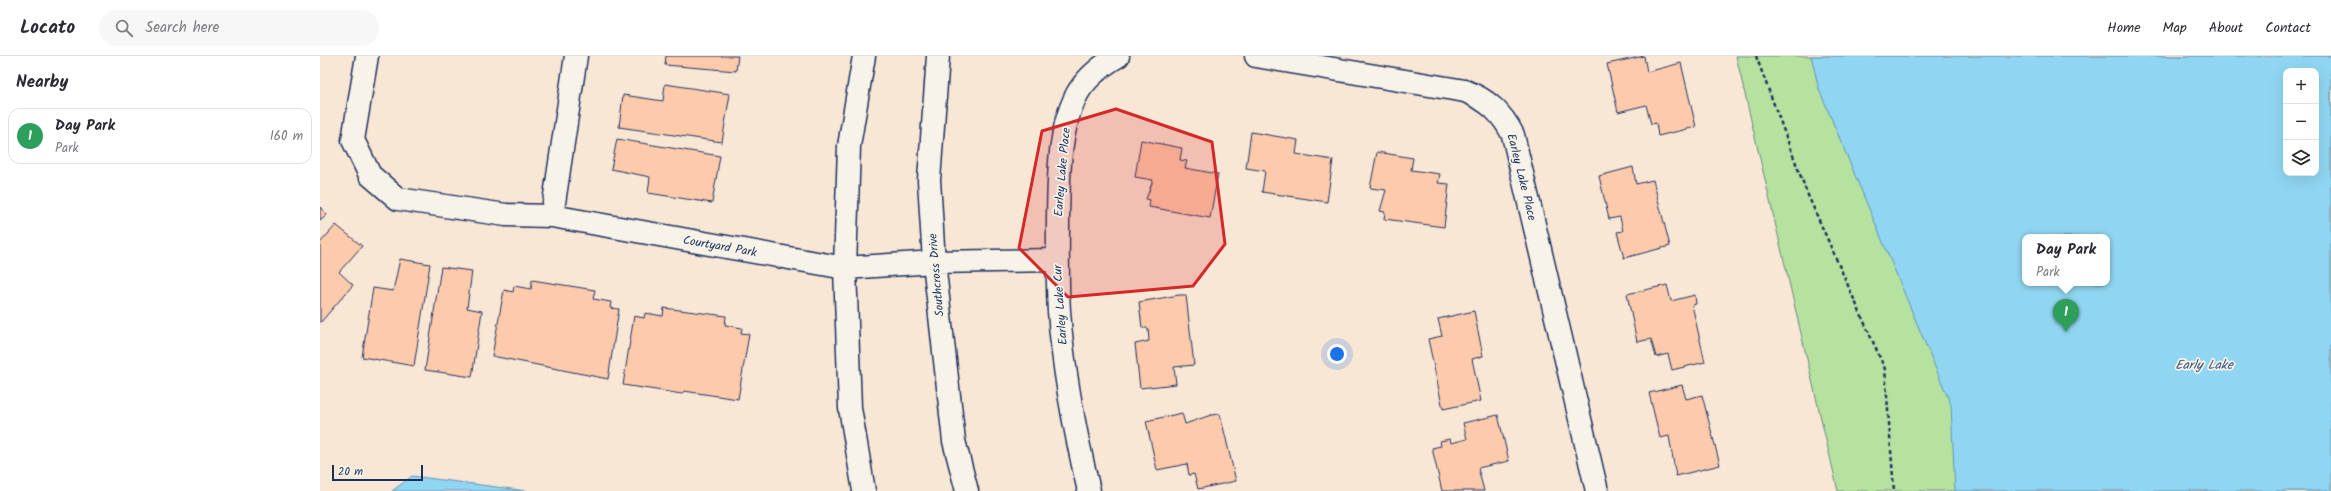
<!DOCTYPE html>
<meta charset="utf-8">
<style>
:root{--surface:#fff;--page:#f7f7f7;--text:#2b2b33;--muted:#7c7c81;--line:#e1e1e2;--accent:#1f6fb2}
body{margin:0;font-family:Kalam,sans-serif;background:var(--page);color:var(--text)}
.controls{position:absolute;right:12px;top:12px;display:grid;overflow:hidden;border-radius:8px;box-shadow:0 4px 16px #0002}
.controls button{width:36px;height:36px;display:grid;place-items:center;padding:0;border:0;border-bottom:1px solid var(--line);background:var(--surface);color:var(--text);font:20px sans-serif}
.scale{position:absolute;left:12px;bottom:10px;width:91px;box-sizing:border-box;padding-left:4px;border:2px solid #1b2f5e;border-top:0;font-size:11px;line-height:14px;white-space:nowrap;color:#1b2f5e;-webkit-text-stroke:3px #f7f3e8;paint-order:stroke}
.you{position:absolute;left:1017px;top:298px;width:14px;height:14px;margin:-10px;border:3px solid #fff;border-radius:50%;background:#1a73e8;box-shadow:0 0 0 6px #1a73e833}
.badge{display:grid;place-items:center;width:26px;height:26px;border-radius:50%;background:var(--accent);color:#fff;font-size:13px;font-weight:700}
.pin{position:absolute;translate:-50% -33px;filter:drop-shadow(0 1px 2px #0008)}
.pin::after{content:'';position:absolute;top:21px;width:14px;height:12px;background:inherit;clip-path:polygon(0 0,100% 0,50% 100%)}
.popup{position:absolute;left:1702px;top:178px;width:88px;height:52px;box-sizing:border-box;display:grid;place-content:center;border-radius:8px;background:var(--surface);filter:drop-shadow(0 1px 3px #0005);font-size:13px;white-space:nowrap;color:var(--muted)}
.popup b{font-size:15px;color:var(--text)}
.popup::after{content:'';position:absolute;left:50%;top:100%;margin-left:-8px;border:8px solid transparent;border-top-color:var(--surface)}
.list{margin:0;padding:0;list-style:none}
h2{display:flex;justify-content:space-between;align-items:center;height:52px;margin:0;padding:0 16px;font-size:17px}
h2 small{font-size:13px;font-weight:400;color:var(--muted)}
.list li{display:grid;grid-template-columns:26px 1fr auto;gap:12px;align-items:center;box-sizing:border-box;height:56px;margin:0 8px 8px;padding:0 8px;border:1px solid var(--line);border-radius:12px}
.list b{display:block;font-size:15px;white-space:nowrap}
.list p{margin:0;font-size:13px;white-space:nowrap;color:var(--muted)}
.list em{font-size:13px;font-style:normal;color:var(--muted)}
.icon{flex:none;width:22px;height:22px;fill:none;stroke:currentColor;stroke-width:2;stroke-linecap:round;stroke-linejoin:round}
.map{position:relative;flex:none;width:2011px;height:435px;overflow:hidden}
header{display:flex;align-items:center;gap:24px;box-sizing:border-box;height:56px;padding:0 20px;background:var(--surface);border-bottom:1px solid var(--line)}
header strong{font-size:19px}
nav{display:flex;gap:22px;margin-inline-start:auto;font-size:14px}
.search{width:280px;height:36px;background:var(--page);display:flex;align-items:center;gap:10px;box-sizing:border-box;padding:0 14px;border-radius:22px;color:var(--muted);font-size:15px}
main{display:flex}
aside{flex:1;background:var(--surface)}
.map>svg:first-child{display:block}
.green{fill:#b6e2a0;stroke:#68887f;fill-rule:evenodd}
.water{fill:#90d6f2;stroke:#6193b7;fill-rule:evenodd}
.building{fill:#fdcbac;stroke:#1b2f5e}
.lines{fill:none;stroke-linecap:round;stroke-linejoin:round}
.minor-casing{stroke:#1b2f5e;stroke-width:25}
.path{stroke:#1b2f5e;stroke-width:2.5;stroke-dasharray:4 3;stroke-linecap:butt}
.minor{stroke:#f7f3e8;stroke-width:22}
.marked{fill:#d62828;fill-opacity:0.2;stroke:#d62828;stroke-width:3;stroke-linejoin:round}
.labels{text-anchor:middle;stroke-width:3.5;stroke-linejoin:round;paint-order:stroke}
.street-label{font-size:12px;fill:#1b2f5e;stroke:#f7f3e8}
.water-label{font-size:13px;font-style:italic;fill:#32507c;stroke:#f7f3e8}
</style>
<header>
<strong>Locato</strong>
<div class="search"><svg class="icon" aria-label="search" viewBox="0 0 24 24"><circle cx="10" cy="10" r="6"/><path d="M15 15l6 6"/></svg>Search here</div>
<nav><a>Home</a><a>Map</a><a>About</a><a>Contact</a></nav>
</header>
<main>
<aside>
<h2>Nearby<small></small></h2>
<ul class="list">
<li><span class="badge" style="background:#2e9e5b">1</span><div><b>Day Park</b><p>Park</p></div><em>160 m</em></li>
</ul>
</aside>
<div class="map">
<svg width="2011" height="435" viewBox="0 0 2011 435">
<rect width="100%" height="100%" fill="#f9e7d6"/>
<filter id="ink" filterUnits="userSpaceOnUse"><feTurbulence type="fractalNoise" baseFrequency=".025" numOctaves="2"/><feDisplacementMap in="SourceGraphic" scale="8" xChannelSelector="R" yChannelSelector="G"/><feConvolveMatrix kernelMatrix="1 2 1 2 8 2 1 2 1" color-interpolation-filters="sRGB"/></filter>
<g filter="url(#ink)">
<path class="green" d="M1416,0H2011V435H1518ZM1966,15H1996V117H1966ZM1705,181H1787V227H1705Z"/>
<path class="water" d="M1491,0H2011V435H1635L1631,349L1499,33ZM1966,15H1996V117H1966ZM1705,181H1787V227H1705Z
M92,420L207,435H72Z"/>
<path class="building" d="M346,0H418L416,15L345,9Z
M1324,0L1327,16L1361,7L1376,71L1338,80L1336,67L1331,68L1326,49L1298,56L1287,8Z
M345,28L410,38L402,86L299,71L303,39L343,45Z
M931,76L978,84L976,98L1013,104L1007,146L942,136L945,115L926,112Z
M297,83L400,100L392,147L328,137L330,121L291,113Z
M821,84L862,92L860,104L867,105L865,112L898,118L890,162L829,151L830,144L826,143L833,124L815,121Z
M1057,96L1093,102L1091,114L1120,118L1118,127L1129,128L1124,171L1064,163L1065,156L1060,155L1066,134L1050,132Z
M1313,111L1316,128L1333,124L1350,190L1304,202L1297,176L1303,175L1300,161L1289,163L1279,120Z
M0,151L7,159L0,165Z
M16,169L42,190L19,216L33,229L0,267V187Z
M80,203L110,208L94,310L42,301L53,232L73,235Z
M121,211L152,215L147,252L162,255L152,321L105,314Z
M212,224L275,234L273,243L291,246L290,252L299,253L288,323L172,300L184,234L193,236L194,230L211,233Z
M1347,229L1351,245L1375,239L1376,248L1372,249L1385,306L1352,314L1348,298L1336,301L1331,283L1317,286L1307,238Z
M859,239H866L874,309L854,311L856,328L820,332L815,288L829,285L828,272H822L819,246Z
M344,252L406,260L405,269L422,272L421,277L429,278L418,343L364,335L362,338L303,329L314,260L324,262L325,257L343,260Z
M1154,255L1163,300L1152,303L1161,345L1123,353L1108,283L1122,280L1118,263Z
M1362,329L1366,343L1382,339L1400,409L1356,420L1349,380L1340,382L1329,337Z
M862,357L865,368L891,359L900,358L916,425L878,433L874,418L869,419L867,408L837,414L826,365Z
M1178,359L1189,405L1158,412L1164,435H1122L1112,392L1121,390L1120,385L1130,383L1131,387L1147,383L1143,367Z"/>
<g class="lines">
<g class="minor-casing">
<path id="minor" d="M47,0L33,84L50,119L78,143L186,159L232,160L256,0
M618,0L609,124L614,206L634,385L647,435
M936,0L1145,35C1168,44 1182,57 1193,79L1277,435
M232,160L525,212L614,206L738,204
M544,435L530,352L525,212L529,90L544,0
M769,435C755,376 743,316 739,255C737,224 738,192 738,161C739,122 738,78 755,42C764,23 781,10 798,0"/>
</g>
<path class="path" d="M1436,0L1487,137L1565,313L1574,435"/>
<use href="#minor" class="minor"/>
</g>
</g>
<path class="marked" d="M796,53L892,86L905,188L873,230L748,241L699,192L722,75Z"/>
<g class="labels">
<g class="street-label">
<text transform="translate(742 116) rotate(-85)" y="4">Earley Lake Place</text>
<text transform="translate(1202 121) rotate(76)" y="4">Earley Lake Place</text>
<text transform="translate(400 190) rotate(10)" y="4">Courtyard Park</text>
<text transform="translate(616 219) rotate(-95)" y="4">Southcross Drive</text>
<text transform="translate(740 249) rotate(-94)" y="4">Earley Lake Cur</text>
</g>
<g class="water-label">
<text x="1884" y="313">Early Lake</text>
</g>
</g>
</svg>
<div class="controls">
<button>+</button>
<button>−</button>
<button><svg class="icon" aria-label="layers" viewBox="0 0 24 24"><path d="M12 4l9 5-9 5-9-5zM3 14l9 5 9-5"/></svg></button>
</div>
<div class="scale">20 m</div>
<div class="you"></div>
<div class="pin badge" style="left:1746px;top:276px;background:#2e9e5b">1</div>
<div class="popup"><b>Day Park</b>Park</div>
</div>
</main>
